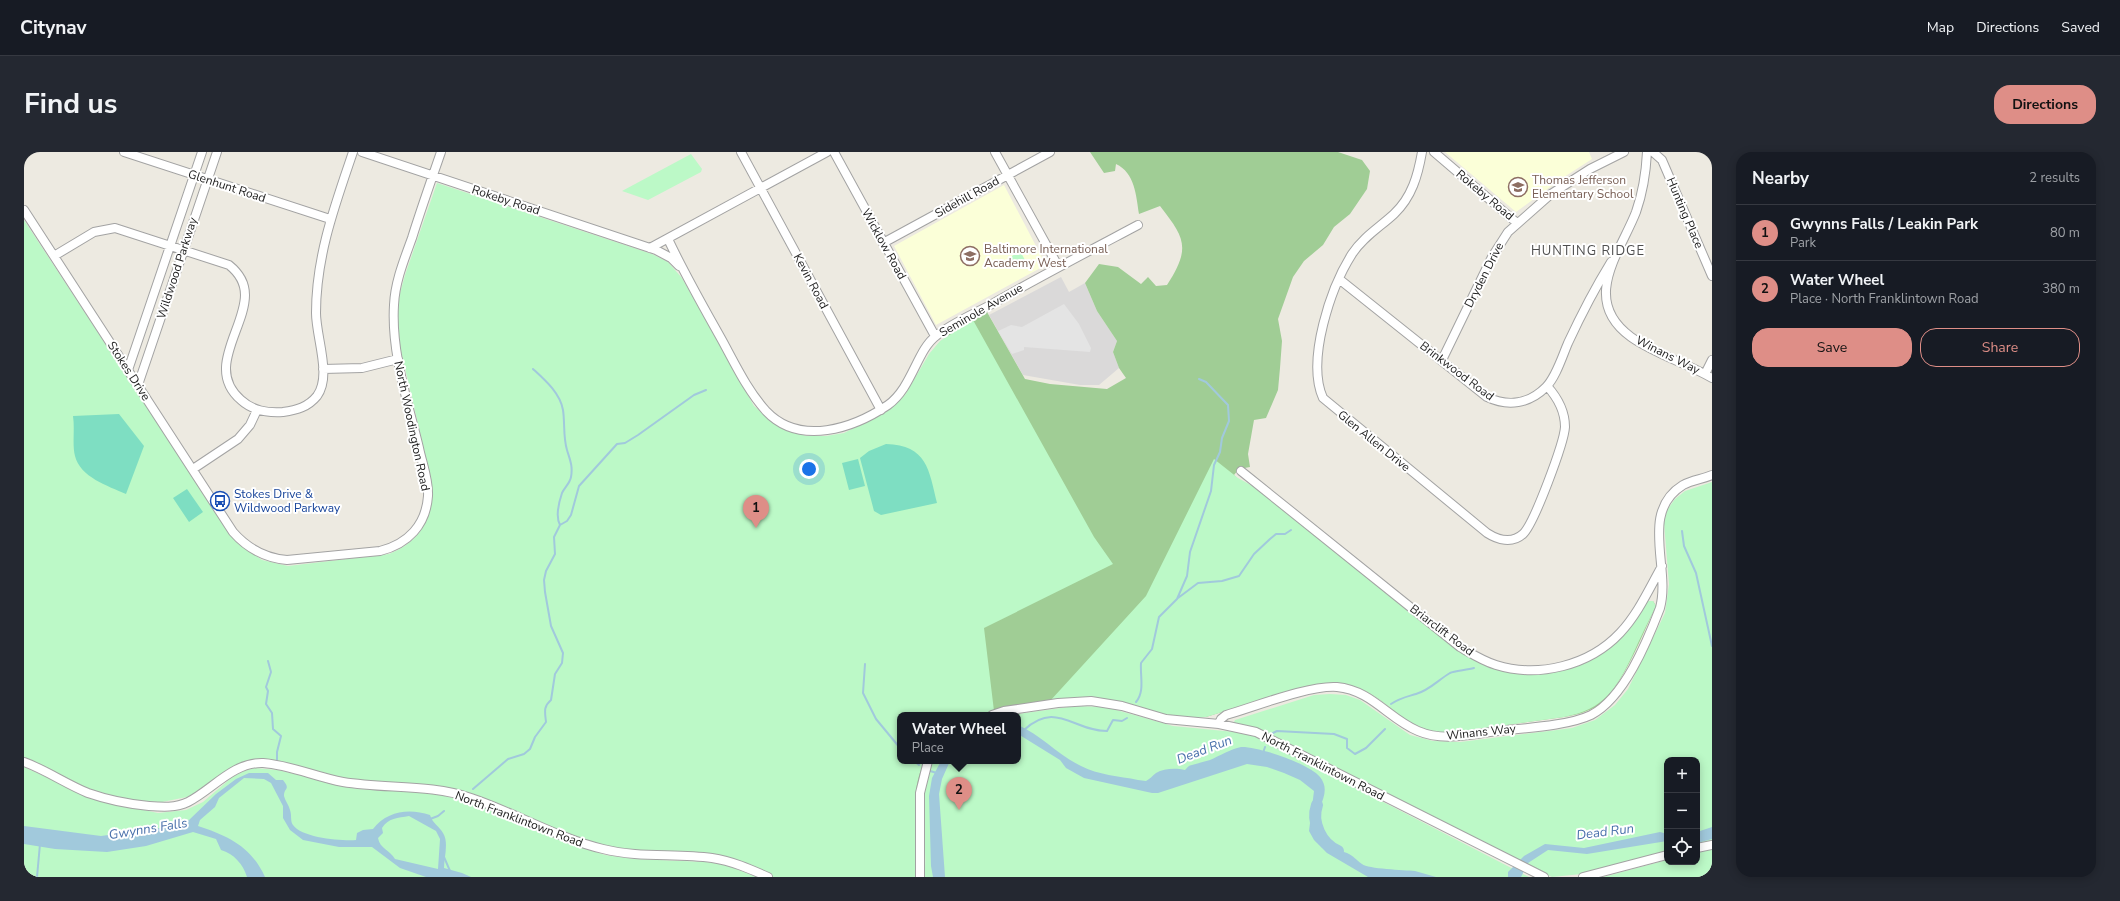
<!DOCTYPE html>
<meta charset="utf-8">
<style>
:root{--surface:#171b24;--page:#242831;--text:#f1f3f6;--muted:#9ea1a6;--line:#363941;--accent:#de8e87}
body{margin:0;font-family:"Nunito Sans",sans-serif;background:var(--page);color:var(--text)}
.controls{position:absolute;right:12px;bottom:12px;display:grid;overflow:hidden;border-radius:8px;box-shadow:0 2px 10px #0003}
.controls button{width:36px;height:36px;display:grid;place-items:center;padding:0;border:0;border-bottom:1px solid var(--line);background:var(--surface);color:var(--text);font:20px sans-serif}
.you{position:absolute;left:785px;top:317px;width:14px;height:14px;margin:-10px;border:3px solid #fff;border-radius:50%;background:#1a73e8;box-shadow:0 0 0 6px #1a73e833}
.badge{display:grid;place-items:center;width:26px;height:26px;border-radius:50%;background:var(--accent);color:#111;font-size:13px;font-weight:700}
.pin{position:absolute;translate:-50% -33px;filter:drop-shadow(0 1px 2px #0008)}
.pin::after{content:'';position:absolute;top:21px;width:14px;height:12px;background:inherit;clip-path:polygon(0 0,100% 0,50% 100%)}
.popup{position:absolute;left:873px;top:560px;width:124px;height:52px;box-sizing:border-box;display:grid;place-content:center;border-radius:8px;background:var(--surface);filter:drop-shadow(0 1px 3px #0005);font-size:13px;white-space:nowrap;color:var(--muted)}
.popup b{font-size:15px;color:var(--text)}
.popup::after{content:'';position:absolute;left:50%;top:100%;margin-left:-8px;border:8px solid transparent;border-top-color:var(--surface)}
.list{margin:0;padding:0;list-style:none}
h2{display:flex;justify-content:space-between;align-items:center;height:52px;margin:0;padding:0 16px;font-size:17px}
h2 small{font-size:13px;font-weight:400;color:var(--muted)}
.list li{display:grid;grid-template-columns:26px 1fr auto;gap:12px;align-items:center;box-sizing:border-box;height:56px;padding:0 16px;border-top:1px solid var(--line)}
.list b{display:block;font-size:15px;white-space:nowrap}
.list p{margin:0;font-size:13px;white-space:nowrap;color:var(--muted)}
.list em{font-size:13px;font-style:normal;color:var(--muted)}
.actions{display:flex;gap:8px;padding:12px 16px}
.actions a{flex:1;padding:9px 0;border:1px solid var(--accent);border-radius:16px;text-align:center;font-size:14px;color:var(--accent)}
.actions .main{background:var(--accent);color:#111}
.icon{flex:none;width:22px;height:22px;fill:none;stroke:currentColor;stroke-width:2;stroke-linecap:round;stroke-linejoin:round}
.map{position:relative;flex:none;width:1688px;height:725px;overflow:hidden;border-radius:16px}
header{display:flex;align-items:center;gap:24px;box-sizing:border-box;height:56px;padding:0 20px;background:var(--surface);border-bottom:1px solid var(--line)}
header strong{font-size:19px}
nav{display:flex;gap:22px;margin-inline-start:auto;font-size:14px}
.intro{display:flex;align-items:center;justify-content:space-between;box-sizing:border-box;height:96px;padding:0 24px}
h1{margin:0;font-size:28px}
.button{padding:10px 18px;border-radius:16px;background:var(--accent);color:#111;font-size:14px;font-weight:700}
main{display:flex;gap:24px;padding:0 24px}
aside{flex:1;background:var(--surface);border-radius:16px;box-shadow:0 2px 10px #0003}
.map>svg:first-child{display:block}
.residential{fill:#dad9d9}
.education{fill:#fbffd8}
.forest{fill:#a0cd95}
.park{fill:#bcf9c7}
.pitch{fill:#7edec2}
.parking{fill:#e4e4e4}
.water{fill:#a1c9dc;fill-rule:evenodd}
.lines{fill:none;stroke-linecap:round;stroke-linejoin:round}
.stream{stroke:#a1c9dc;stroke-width:2}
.river{stroke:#a1c9dc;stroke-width:12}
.minor-casing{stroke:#a3a3a3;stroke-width:10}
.minor{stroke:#fff;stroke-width:8}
.labels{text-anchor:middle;stroke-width:4;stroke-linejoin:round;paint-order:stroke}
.education-label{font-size:12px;fill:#785e54;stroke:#fff;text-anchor:start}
.street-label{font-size:12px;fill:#1c1c1c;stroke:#fff}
.transit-label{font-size:12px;fill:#164399;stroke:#fff;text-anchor:start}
.neighbourhood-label{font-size:13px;letter-spacing:1px;fill:#4f4f4f;stroke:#fff}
.water-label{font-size:13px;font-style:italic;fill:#4970ab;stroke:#fff}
</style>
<header>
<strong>Citynav</strong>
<nav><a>Map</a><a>Directions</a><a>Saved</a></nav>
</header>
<div class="intro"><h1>Find us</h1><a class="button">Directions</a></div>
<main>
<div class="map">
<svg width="1688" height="725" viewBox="0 0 1688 725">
<rect width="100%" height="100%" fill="#edeae1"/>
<path class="residential" d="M1037,125L1045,140L1061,131L1073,159L1093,189L1089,200L1095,216L1075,233H1056L999,223L965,163Z"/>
<path class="education" d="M1421,0H1565L1568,7L1537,27L1492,60Z
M980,33L1022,113L912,173L870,94Z"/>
<path class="forest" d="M1066,0H1314L1338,8L1346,19L1343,37L1326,62L1310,75L1299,93L1280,109L1269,125L1254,167L1258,189L1256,216L1254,238L1242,266L1230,268L1224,302L1226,315L1215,317L1210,323L1213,326V339L1462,518L1533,525L1587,495L1610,471L1624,449H1629L1632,454C1618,483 1599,534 1575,553C1564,560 1552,563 1540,565L1431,580H1413L1401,577L1385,570L1355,547L1342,539L1330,535L1303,531L1282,534L1182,565L1080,547L1059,546L970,559L959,563H876V609H901L893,635L891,725H749L706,707L405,633H366L202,390L249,419L379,407L422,353L376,195L721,247L749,271L773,281L817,343L922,197L924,182L963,160L1001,227L1026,232L1083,237L1102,226L1095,216L1089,200L1093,189L1073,159L1061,131L1075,112L1094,115L1117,132L1124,125L1132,134L1143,133C1167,96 1161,86 1136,54L1115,62C1112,43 1111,21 1092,12L1091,19L1080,21Z"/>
<path class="park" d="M667,2L678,17L677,20L624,48L598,39Z
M413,31L628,102L644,110L658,126L730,254L749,271L782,284H802L820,281L863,259L881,243L905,202L916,189L949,168L1070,385L1089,412L960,476L970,559L959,563H876V609H901C882,644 897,687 891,725H749L706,707L612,700L556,688L447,644L405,633H366L329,629L232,609L163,645L138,650L113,649L68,639L0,609V68L211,389L238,408L264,414L365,402C398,388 409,367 408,332L376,195L373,165L376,141L381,123Z
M996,99L1001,108V113L998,115L994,113L991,117L985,115L988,104Z
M1190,307L1214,326L1234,337L1431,496C1470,522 1515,530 1559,511C1569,507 1580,501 1588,494C1603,481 1613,465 1624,449H1629L1632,454C1624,470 1616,486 1609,502C1592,537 1581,557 1540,565L1431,580H1413L1401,577L1385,570L1355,547L1342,539L1330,535L1303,531L1282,534L1182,565L1159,567L1140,564L1080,547L1059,546L1026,549L1122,444Z
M1688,330V690L1673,693V608H1643V700L1558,722L1528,725L1209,572L1211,568L1290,543L1306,542L1322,543L1336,548L1386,583L1409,589L1436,590L1525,579L1548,576L1571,568L1591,553L1604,537L1641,461L1645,432L1640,371L1643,358L1651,347L1661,339Z
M1051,554L1082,555L1149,574L1211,580L1233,585L1505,725H900C906,688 888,643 909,609H994V563H986Z
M0,615L73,648L134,661L162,658L179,650L207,626L220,619L231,616L254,618L333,637L409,641L449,651L530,686L581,703L611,707L682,710L702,713L733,725H0Z
M1688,697V725H1579L1643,708V710H1673V701Z"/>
<path class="pitch" d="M95,262L120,294L102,342C84,334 56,325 51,304C48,292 51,277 49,264Z
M862,292C903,293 905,318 913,351L857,363L850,359L836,306L845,299Z
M834,307L841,334L825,338L818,311Z
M163,337L179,360L165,370L149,346Z"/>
<path class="parking" d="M1040,152L1055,172L1067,196L1066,200L1000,195V198L988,202L974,179L987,173L998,175Z"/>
<path class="water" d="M994,573C1017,583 1034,603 1057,614C1074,623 1095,624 1114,628L1122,629C1126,627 1128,624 1132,621C1140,616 1153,616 1161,618C1163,616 1165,613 1168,613C1174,611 1180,610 1186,608C1195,604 1207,597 1217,595C1233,594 1286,612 1296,625C1313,646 1277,666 1299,689C1306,696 1315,698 1323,701C1330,704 1332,708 1338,712C1344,717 1380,718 1391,719C1398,721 1405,723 1412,725H1344L1303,701L1290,688L1285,679L1290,639L1276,628L1260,621L1243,615L1223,612L1134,641H1128L1060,626L1042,616L1036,608L994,582Z
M917,609H926L918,627L915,642L921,725H909L907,714L905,644L908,626Z
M225,621H244L252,628H259C267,638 260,635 260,644C261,649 265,653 266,658C268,663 266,669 269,673C278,686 317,689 332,688L333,681L339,678L349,677C363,659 385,656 406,663C409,672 415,674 419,681C425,690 420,706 420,716L438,721L447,725H402L376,716L348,695H315L279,688L266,678L259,666V654L247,631L240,627L220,626L195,646L191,655L176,668L174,674C204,684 227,694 241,725H223C219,712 210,702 197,698L192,687L169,680L122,694L83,700L31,697L0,692V674L77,684L150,674L165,668L192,642L212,627ZM385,664L412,679L416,687L414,717L371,707C366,698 356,697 354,686L359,681L358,676C364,666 374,666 385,664Z
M1688,675V687L1673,691V680Z
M1636,680L1643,682V689L1563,702L1524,698L1504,711L1497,725H1484V720L1500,704L1521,692L1560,696Z"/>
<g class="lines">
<path class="stream" d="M509,217C521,228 536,241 539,258C541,271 539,285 543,298C546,308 549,314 547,325C546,331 541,335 538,341C535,350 531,364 536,373
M1658,379L1660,394L1672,421L1688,494
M1154,446L1174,431L1198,429L1215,424L1230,402L1246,387L1252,382H1261L1267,378
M244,509L247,520L242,535L244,539L242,552L248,561L249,577L257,584L253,600V609
M841,512L839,541L852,567L876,596
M1112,550C1121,539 1116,525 1117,511L1128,497L1135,465L1153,447L1163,424L1166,400L1187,339L1190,313L1196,300L1198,286L1205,269L1204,253L1182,230L1175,227
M1367,552C1376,546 1382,545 1392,542C1406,538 1414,528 1426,521C1430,519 1443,518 1450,516
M1000,578C1032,548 1049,579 1083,579L1089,568L1098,569L1103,566
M1249,581L1253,579L1310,582L1323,587V596L1331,602L1342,596L1361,577
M1239,601L1241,595
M890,609L895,613
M906,619L913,621
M449,637L484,607L500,602L506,597L511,585L522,570C521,560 519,555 527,548L531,522L538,511L539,501L527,474L521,440L520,428L522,419L531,402L530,385L536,373L543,369L547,363L555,334L593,292L601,291L614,283L670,243L682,238
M406,667L414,664L420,659
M420,705L426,719
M13,725L16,692"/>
<path class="river" d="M1293,653C1287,670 1297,692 1314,699"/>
<g class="minor-casing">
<path id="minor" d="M100,0L306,67
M338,0L632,98L647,106L655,114
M717,0L857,258
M810,0L911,184
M971,0L1034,114
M1398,0C1394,23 1388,45 1370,62C1356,75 1339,85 1328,102C1307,135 1282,208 1299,246L1463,381C1474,388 1488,392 1499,382C1510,372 1540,291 1541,275C1541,260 1533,245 1523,234
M1410,0L1493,71
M1623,0C1622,20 1619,40 1612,60C1596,101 1556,148 1607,185C1631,202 1662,211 1688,226
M1629,0L1638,8L1688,124
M0,58L209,380C224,397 241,406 263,408L356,399C384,392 402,373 404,344C405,328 398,311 395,296C384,250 367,201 370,153C371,130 380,108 388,86C397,57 407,29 417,0
M644,87C661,123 680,156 699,190C712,214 724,239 742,259C776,295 830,276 864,253C888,236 893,198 912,184C928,171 950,162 968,152C1017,124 1065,99 1114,73
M859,91L1026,0
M626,96L803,0
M30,104L70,80L91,76L205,113C215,121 221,130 221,143C221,177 181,217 217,248C229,259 243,261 259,260C273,258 284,255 293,244C308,224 292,185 292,161C292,104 311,53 329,0
M1315,127L1463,245C1484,255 1505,252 1522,235C1532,225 1538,205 1544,191C1557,163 1571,136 1587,110
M1418,208L1468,105L1484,80L1527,42L1566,17L1600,0
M299,217L338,216L374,207
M104,218L178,0
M1681,222L1688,208
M114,233L193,0
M169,317L214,287L226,273L233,258
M1217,319L1436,495C1448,502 1459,509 1472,513C1514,526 1565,514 1596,481C1614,462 1625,437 1638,414
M968,563L980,559L1034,551L1067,549L1098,554L1142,567L1195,572L1232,580L1520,725
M1195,572L1197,567L1202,563C1230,555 1285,533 1313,535C1347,538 1365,567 1394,579C1419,590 1449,582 1474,579C1500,576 1544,574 1567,563C1600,546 1623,490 1636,456C1647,416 1615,360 1659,333C1668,328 1679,327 1688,323
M0,610C22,618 42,632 64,641C84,648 104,652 125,654C138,655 152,656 164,650C188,638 209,610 239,611C266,613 292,625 319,630C362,637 406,632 447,646C492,661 533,686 579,697C615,706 652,701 688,706C708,709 726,717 744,725
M1673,696L1688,693
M896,725V641L904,609
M1559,725L1643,703"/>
</g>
<use href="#minor" class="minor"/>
</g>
<defs>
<g id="school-ring" transform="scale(1)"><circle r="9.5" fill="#fff" stroke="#8d6e63" stroke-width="1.5"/><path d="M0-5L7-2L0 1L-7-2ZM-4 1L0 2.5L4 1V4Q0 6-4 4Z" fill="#8d6e63"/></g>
<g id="bus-ring" transform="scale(1)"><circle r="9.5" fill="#fff" stroke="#1a4fb4" stroke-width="1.5"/><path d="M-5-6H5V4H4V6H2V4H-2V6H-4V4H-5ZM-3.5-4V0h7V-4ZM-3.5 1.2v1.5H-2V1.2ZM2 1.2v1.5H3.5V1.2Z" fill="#1a4fb4"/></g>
</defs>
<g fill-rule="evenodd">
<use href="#school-ring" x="1494" y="35"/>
<use href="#school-ring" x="946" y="104"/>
<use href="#bus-ring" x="196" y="349"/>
</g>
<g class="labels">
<g class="education-label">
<text x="1508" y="32">Thomas Jefferson<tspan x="1508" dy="14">Elementary School</tspan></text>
<text x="960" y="101">Baltimore International<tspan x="960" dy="14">Academy West</tspan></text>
</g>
<g class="street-label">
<text transform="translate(203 34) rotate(18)" y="4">Glenhunt Road</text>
<text transform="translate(1461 43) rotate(40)" y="4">Rokeby Road</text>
<text transform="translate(943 45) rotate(-29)" y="4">Sidehill Road</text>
<text transform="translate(482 48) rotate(18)" y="4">Rokeby Road</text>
<text transform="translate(1661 61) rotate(67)" y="4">Hunting Place</text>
<text transform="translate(860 92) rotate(61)" y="4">Wicklow Road</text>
<text transform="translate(153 116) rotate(-72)" y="4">Wildwood Parkway</text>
<text transform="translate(1460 123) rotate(-63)" y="4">Dryden Drive</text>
<text transform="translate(787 129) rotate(62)" y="4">Kevin Road</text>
<text transform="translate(957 158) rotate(-30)" y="4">Seminole Avenue</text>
<text transform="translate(1644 203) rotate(27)" y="4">Winans Way</text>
<text transform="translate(105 219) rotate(57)" y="4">Stokes Drive</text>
<text transform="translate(1433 219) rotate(37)" y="4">Brinkwood Road</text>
<text transform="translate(388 274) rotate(78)" y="4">North Woodington Road</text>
<text transform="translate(1350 289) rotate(39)" y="4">Glen Allen Drive</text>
<text transform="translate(1418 478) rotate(37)" y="4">Briarclift Road</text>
<text transform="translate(1457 580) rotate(-6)" y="4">Winans Way</text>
<text transform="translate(1299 614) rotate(27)" y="4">North Franklintown Road</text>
<text transform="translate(495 667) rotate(21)" y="4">North Franklintown Road</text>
</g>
<g class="transit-label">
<text x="210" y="346">Stokes Drive &amp;<tspan x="210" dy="14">Wildwood Parkway</tspan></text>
</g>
<g class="neighbourhood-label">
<text x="1564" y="103">HUNTING RIDGE</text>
</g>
<g class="water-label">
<text transform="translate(1180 597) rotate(-21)" y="5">Dead Run</text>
<text transform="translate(124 676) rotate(-9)" y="5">Gwynns Falls</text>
<text transform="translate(1581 679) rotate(-7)" y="5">Dead Run</text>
</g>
</g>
</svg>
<div class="controls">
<button>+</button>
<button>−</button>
<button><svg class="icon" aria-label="locate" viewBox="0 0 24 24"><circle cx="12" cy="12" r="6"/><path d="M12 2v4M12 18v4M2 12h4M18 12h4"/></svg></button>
</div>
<div class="you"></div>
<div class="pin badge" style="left:732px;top:376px">1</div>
<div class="pin badge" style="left:935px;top:658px">2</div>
<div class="popup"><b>Water Wheel</b>Place</div>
</div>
<aside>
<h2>Nearby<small>2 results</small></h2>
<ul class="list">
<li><span class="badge">1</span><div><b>Gwynns Falls / Leakin Park</b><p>Park</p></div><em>80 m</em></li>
<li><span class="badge">2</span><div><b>Water Wheel</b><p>Place · North Franklintown Road</p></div><em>380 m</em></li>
</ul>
<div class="actions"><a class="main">Save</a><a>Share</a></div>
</aside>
</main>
